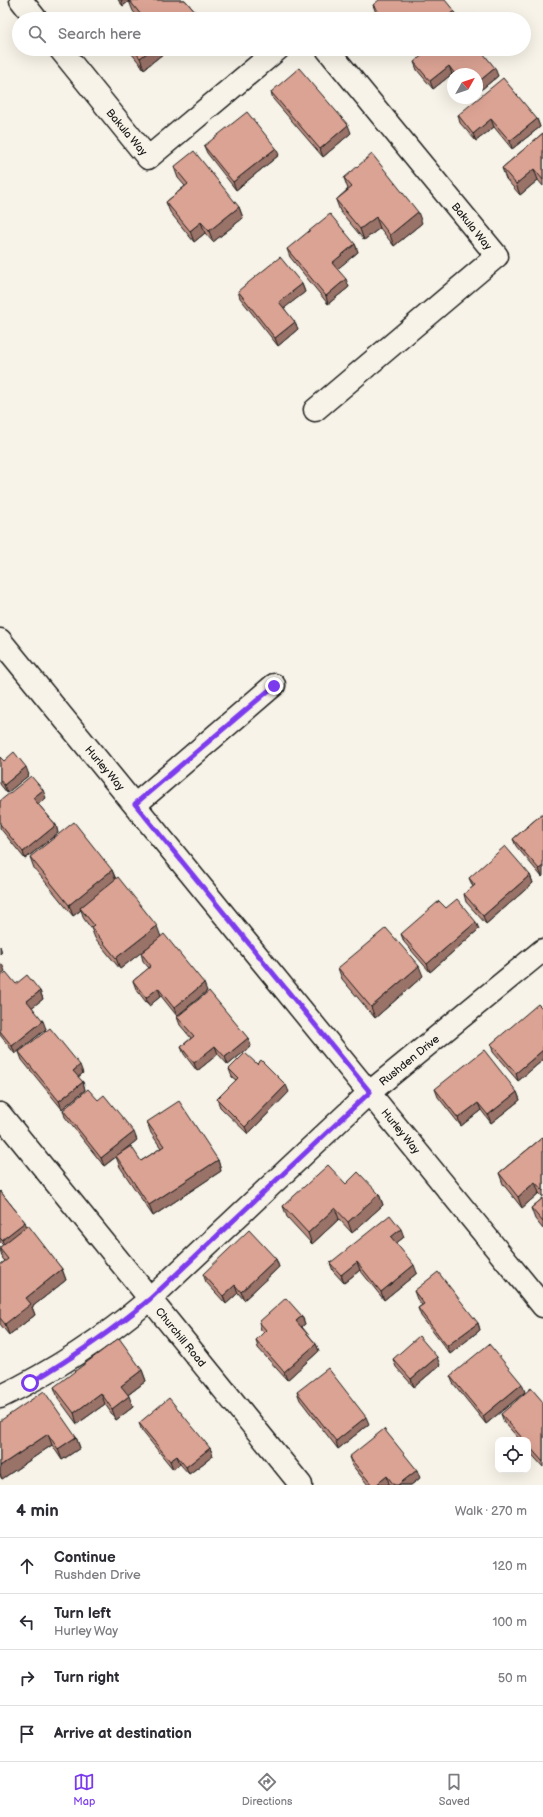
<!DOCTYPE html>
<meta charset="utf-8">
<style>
:root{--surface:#fff;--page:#f7f7f7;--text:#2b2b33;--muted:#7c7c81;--line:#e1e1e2;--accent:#7c3aed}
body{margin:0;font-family:"Balsamiq Sans",sans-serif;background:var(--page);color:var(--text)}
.controls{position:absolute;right:12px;bottom:12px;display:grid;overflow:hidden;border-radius:8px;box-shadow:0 4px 16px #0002}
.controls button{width:36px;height:36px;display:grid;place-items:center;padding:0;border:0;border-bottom:1px solid var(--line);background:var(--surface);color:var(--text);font:20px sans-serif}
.compass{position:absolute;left:447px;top:68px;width:36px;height:36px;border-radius:50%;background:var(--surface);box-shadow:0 4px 16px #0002;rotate:50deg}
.stop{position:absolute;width:12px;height:12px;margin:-9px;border:3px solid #7c3aed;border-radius:50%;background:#fff}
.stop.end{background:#7c3aed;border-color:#fff;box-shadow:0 1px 4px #0008}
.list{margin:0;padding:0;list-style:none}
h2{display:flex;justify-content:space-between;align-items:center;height:52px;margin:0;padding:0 16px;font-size:17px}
h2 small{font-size:13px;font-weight:400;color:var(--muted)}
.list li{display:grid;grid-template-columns:26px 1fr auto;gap:12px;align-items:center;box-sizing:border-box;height:56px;padding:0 16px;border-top:1px solid var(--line)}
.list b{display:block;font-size:15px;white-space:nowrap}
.list p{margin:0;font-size:13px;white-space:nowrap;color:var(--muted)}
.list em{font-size:13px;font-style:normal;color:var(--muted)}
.icon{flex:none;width:22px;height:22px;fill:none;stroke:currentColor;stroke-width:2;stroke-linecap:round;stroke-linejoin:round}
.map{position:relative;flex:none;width:543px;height:1485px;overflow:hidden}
.search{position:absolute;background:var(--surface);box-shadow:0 4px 16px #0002;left:12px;right:12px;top:12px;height:44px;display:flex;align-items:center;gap:10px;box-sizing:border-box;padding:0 14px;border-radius:22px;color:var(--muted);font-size:15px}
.sheet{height:276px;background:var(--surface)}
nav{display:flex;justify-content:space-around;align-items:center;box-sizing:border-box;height:56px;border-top:1px solid var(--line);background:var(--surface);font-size:11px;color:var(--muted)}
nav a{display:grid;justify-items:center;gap:2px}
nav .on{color:var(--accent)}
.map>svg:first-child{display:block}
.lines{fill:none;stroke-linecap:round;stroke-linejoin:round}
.minor-casing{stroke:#1c1c1c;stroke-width:25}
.minor{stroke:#f7f3e8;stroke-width:22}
.wall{fill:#bc8c7f;stroke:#1c1c1c}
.shaded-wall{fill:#997268;stroke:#1c1c1c}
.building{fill:#dba394;stroke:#1c1c1c}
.route{stroke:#7c3aed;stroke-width:5}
.labels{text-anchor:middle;stroke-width:3;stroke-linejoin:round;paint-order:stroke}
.street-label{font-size:11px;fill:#1c1c1c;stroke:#f7f3e8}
</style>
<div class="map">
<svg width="543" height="1485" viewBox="0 0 543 1485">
<rect width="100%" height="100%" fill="#f7f3e8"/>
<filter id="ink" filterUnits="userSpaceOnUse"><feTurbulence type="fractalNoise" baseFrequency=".025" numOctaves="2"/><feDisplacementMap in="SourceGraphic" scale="8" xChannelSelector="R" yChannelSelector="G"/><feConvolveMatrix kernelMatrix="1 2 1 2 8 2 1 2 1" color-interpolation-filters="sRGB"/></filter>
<g filter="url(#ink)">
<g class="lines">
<g class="minor-casing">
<path id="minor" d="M21,0L36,19
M60,49L148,158L278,49
M315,410L497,256L327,49
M0,640L543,1306
M135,805L274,685
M0,1114L301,1485
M0,1397C54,1371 104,1338 150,1299L370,1092L543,950"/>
</g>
<use href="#minor" class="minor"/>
</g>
<path class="wall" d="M118,0H185L196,13L198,19H138H139L133,11L129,1L123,6Z
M373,5L454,11L457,19H381L376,13Z
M128,49H169L144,69Z
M482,52L498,76L477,93V74H453V76L452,74L433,89L417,70L414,62Z
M271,92L351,133L323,157L273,99Z
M458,115L537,119L540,127L512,149L494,127L476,141L460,123Z
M543,133V186L538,180L520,195L506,179L502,168Z
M204,146L279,155L236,190L207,153Z
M174,167L239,207L243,218L213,242L205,233L194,242L170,212L166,202L185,186L178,178Z
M344,178L422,223L394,246L380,228L364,240L340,211L336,200L348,189Z
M355,244L358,252L337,269L349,287L328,304L290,257L287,249Z
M302,284L305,292L284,308L298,329L278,346L240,298L238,291Z
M0,757L4,761L29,775L7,793L0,784Z
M46,798L38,804L56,825L58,833L25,859L0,828V801Z
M543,813L542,877L516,846L513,839Z
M30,857L112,870L116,879L161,937L207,991L177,1016L161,996L149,1006L136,989L133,981L149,968L143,961L141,953L151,944L120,969L95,938L91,928L84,919L81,910L73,916L34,868Z
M530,875L533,883L486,924L466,902L464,894L473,887L469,878Z
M446,908L479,929L430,972L404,942L401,934Z
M338,968L423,976L375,1018L342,979Z
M0,977L16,984L40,991L43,999L32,1007L46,1029L15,1054L0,1035Z
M543,1009V1060L518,1081L493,1052L491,1044Z
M177,1017L248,1038L251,1046L228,1065L218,1054L197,1071L184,1054L181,1047L191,1038L180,1025Z
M19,1052L83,1073L78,1077L83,1082L85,1090L62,1109L22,1060Z
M257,1064L289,1092L248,1134L220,1107L217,1099L236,1080L232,1077L229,1069Z
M435,1089L517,1092L520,1100L491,1123L481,1110L461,1126L438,1097Z
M98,1100L137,1140L122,1152L141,1161L161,1148L151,1133L147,1122L218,1160L221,1171L153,1216L120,1167L116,1157L104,1166L65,1117L63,1110Z
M543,1137V1197L539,1193L522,1208L503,1184L499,1173Z
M346,1184L379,1194L383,1205L352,1233L339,1219L312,1244L287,1217L283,1206Z
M0,1191L25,1222L26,1227L62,1269L66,1280L32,1307L35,1315L9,1335L0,1324V1265L5,1261L3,1259L0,1250V1247L3,1245L0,1242Z
M543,1198V1229L535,1219L531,1208Z
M404,1237L396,1243L417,1273L384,1300L360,1270L344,1283L333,1271L330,1263Z
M276,1259L279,1267L244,1300L238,1293L226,1304L206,1282L203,1274Z
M414,1291L478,1323L480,1330L450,1354L421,1316L418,1308L422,1305L417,1299Z
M302,1316L305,1324L302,1327L316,1344L319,1351L287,1380L258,1348L256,1340L264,1333L261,1330L259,1322Z
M393,1359L440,1365L414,1387L396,1367Z
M142,1370L146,1381L128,1395L133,1407L116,1420L105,1404L77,1424L58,1398L54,1387Z
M450,1376L525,1392L486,1424L453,1383Z
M297,1392L369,1424L338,1449L300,1400Z
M543,1402V1467L528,1450V1440H520L504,1422L501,1414Z
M0,1421L76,1437L80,1448L62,1460L52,1445L2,1479L0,1476Z
M139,1423L210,1448L213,1456L189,1474L180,1464L173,1469L142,1431Z
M349,1457L420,1478L411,1485H390L389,1484L388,1485H368L352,1465Z"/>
<path class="shaded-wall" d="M121,0H130L123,6Z
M405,11L408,19H395Z
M454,11L457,19H444Z
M196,13L198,19H189Z
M152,49H169L144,69L140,58Z
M478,49H487L480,54Z
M449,66L452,74L433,89L430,81Z
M495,68L498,76L477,93V83Z
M491,119L494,127L476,141L473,134Z
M537,119L540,127L512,149L510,141Z
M348,125L351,133L323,157L320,149Z
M276,148L279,155L236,190L233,182Z
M534,169L538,180L520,195L516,184Z
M239,207L243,218L213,242L209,231Z
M418,212L422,223L394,246L390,235Z
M376,217L380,228L364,240L360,229Z
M201,222L205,233L194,242L190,231Z
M355,244L358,252L335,271L332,263Z
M346,279L349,287L328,304L326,296Z
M302,284L305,292L282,310L279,302Z
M295,322L298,329L278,346L275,338Z
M26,767L29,775L7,793L4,785Z
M43,790L46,798L36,806L33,798Z
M56,825L58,833L25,859L23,852Z
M543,866V876L542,877L539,869Z
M112,870L116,881L80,908L81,910L73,916L69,905Z
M530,875L533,883L486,924L483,916Z
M476,922L479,929L430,972L427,964Z
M157,926L161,937L120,969L116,958Z
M0,946L2,952L0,954Z
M2,964L5,971L0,975V965Z
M419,966L423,976L375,1018L371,1007Z
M204,983L207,991L177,1016L174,1008Z
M158,988L161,996L149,1006L146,998Z
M40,991L43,999L30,1009L27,1001Z
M43,1021L46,1029L15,1054L12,1046Z
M248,1038L251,1046L228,1065L225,1057Z
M215,1046L218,1054L197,1071L194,1063Z
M543,1050V1060L518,1081L516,1073Z
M80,1065L83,1073L76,1079L73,1071Z
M83,1082L85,1090L62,1109L59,1101Z
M286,1085L289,1092L248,1134L245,1127Z
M517,1092L520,1100L491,1123L488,1115Z
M478,1103L481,1110L461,1126L458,1118Z
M134,1132L137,1140L104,1166L101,1158Z
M218,1160L221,1171L153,1216L149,1205Z
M535,1182L539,1193L522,1208L518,1197Z
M379,1194L383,1205L352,1233L348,1222Z
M335,1208L339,1219L312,1244L308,1233Z
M25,1222L28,1230L5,1248L2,1240Z
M401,1229L404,1237L394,1245L391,1237Z
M276,1259L279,1267L244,1300L241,1292Z
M357,1262L360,1270L344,1283L341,1275Z
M414,1265L417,1273L384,1300L381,1292Z
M62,1269L66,1280L32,1307L35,1315L9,1335L5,1324L26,1298Z
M235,1285L238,1293L226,1304L223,1296Z
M302,1316L305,1324L299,1329L296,1321Z
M478,1323L480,1330L450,1354L447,1346Z
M316,1344L319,1351L287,1380L284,1372Z
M437,1357L440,1365L414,1387L411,1379Z
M142,1370L146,1381L125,1397L121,1386Z
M522,1384L525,1392L486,1424L483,1416Z
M101,1393L105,1404L77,1424L74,1413Z
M129,1396L133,1407L116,1420L112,1409Z
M366,1417L369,1424L338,1449L336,1441Z
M48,1434L52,1445L2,1479L0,1474V1466Z
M76,1437L80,1448L62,1460L58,1449Z
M210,1448L213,1456L189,1474L186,1467Z
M177,1456L180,1464L173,1469L170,1461Z
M417,1470L420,1478L411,1485H398Z
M387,1476L389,1484L388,1485H376Z"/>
<path class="building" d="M129,0H185L196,13L189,19H138L142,16Z
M379,0H445L454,11L444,19H411L405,11L395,19H385L373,5Z
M474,14L478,19H468Z
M133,49H152L140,58Z
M430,49H480L495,68L477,83V74H455L449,66L430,81L414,62Z
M299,68L348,125L320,149L271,92Z
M503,78L537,119L510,141L491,119L473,134L458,115Z
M247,112L276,148L233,182L204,146Z
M543,133V180L534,169L516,184L502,168Z
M194,151L239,207L209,231L201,222L190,231L166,202L188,184L174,167Z
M372,154L418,212L390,235L376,217L360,229L336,200L352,187L344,178Z
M330,214L355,244L332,263L346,279L326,296L287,249Z
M280,257L302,284L279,302L295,322L275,338L238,291Z
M14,752L26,767L4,785L0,780V757L4,761Z
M31,776L43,790L33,798L56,825L23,852L0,824V801Z
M543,813V866L539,869L513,839Z
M74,822L112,870L69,905L30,857Z
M505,846L530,875L483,916L464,894L475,885L469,878Z
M118,877L157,926L116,958L91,927L94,925L80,908Z
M457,899L476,922L427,964L401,934L439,901L446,908Z
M386,928L419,966L371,1007L338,968Z
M164,934L204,983L174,1008L158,988L146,998L133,981L151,966L141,953Z
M6,972L16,984L27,975L40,991L27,1001L43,1021L12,1046L0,1031V977Z
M209,991L248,1038L225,1057L215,1046L194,1063L181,1047L194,1036L177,1017Z
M538,1004L543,1009V1050L516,1073L491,1044Z
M50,1028L80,1065L73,1071L83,1082L59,1101L19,1052Z
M484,1050L517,1092L488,1115L478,1103L458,1118L435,1089Z
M245,1053L257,1064L261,1060L286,1085L245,1127L217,1099L238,1078L229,1069Z
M88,1089L98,1100L104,1095L134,1132L101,1158L63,1110Z
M179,1101L218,1160L149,1205L116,1156L131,1146L141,1161L164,1146L147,1122Z
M543,1137V1191L535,1182L518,1197L499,1173Z
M328,1165L346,1184L358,1172L379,1194L348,1222L335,1208L308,1233L283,1206Z
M0,1191L25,1222L2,1240L0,1238Z
M543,1198V1222L531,1208Z
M390,1215L401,1229L391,1237L414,1265L381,1292L357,1262L341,1275L330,1263Z
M28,1225L62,1269L26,1298L31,1304L5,1324L0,1318V1265L8,1259L0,1249V1247Z
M249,1230L276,1259L241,1292L235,1285L223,1296L203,1274Z
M438,1272L478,1323L447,1346L418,1308L424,1304L414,1291Z
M286,1298L302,1316L296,1321L316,1344L284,1372L256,1340L266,1330L259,1322Z
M419,1336L437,1357L411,1379L393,1359Z
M119,1338L142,1370L121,1386L129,1396L112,1409L101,1393L74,1413L54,1387Z
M489,1344L522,1384L483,1416L450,1376Z
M328,1368L366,1417L336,1441L297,1392Z
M531,1388L543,1402V1462L528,1445V1440H524L501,1414Z
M44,1391L76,1437L58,1449L48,1434L0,1466V1421Z
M169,1398L210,1448L186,1467L177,1456L170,1461L139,1423Z
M384,1429L417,1470L398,1485H394L387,1476L376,1485H372L349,1457Z"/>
</g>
<g class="lines" filter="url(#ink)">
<path class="route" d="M30,1383C72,1358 112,1331 150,1299L370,1092L135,804L274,686"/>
</g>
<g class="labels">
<g class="street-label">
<text transform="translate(127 132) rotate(50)" y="4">Bakula Way</text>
<text transform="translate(472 226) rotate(51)" y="4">Bakula Way</text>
<text transform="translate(105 768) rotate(50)" y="4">Hurley Way</text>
<text transform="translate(409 1060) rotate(-39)" y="4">Rushden Drive</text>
<text transform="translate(401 1131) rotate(51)" y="4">Hurley Way</text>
<text transform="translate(181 1337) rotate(51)" y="4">Churchill Road</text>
</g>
</g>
</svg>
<div class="controls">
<button><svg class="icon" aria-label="locate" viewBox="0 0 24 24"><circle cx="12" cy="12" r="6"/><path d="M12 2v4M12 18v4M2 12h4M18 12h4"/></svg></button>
</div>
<svg class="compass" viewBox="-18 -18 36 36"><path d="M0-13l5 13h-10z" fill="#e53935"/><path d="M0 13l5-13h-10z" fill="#7c7c81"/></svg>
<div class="stop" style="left:30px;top:1383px"></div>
<div class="stop end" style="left:274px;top:686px"></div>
<div class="search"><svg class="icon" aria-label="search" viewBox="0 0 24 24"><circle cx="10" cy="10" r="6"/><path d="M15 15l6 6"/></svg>Search here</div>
</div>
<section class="sheet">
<h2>4 min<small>Walk · 270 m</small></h2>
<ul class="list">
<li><svg class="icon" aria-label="ahead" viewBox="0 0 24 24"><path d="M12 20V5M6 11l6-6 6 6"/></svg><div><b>Continue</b><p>Rushden Drive</p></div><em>120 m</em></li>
<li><svg class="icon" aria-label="left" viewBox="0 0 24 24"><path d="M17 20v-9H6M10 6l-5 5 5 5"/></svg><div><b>Turn left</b><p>Hurley Way</p></div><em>100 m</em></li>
<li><svg class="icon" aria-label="right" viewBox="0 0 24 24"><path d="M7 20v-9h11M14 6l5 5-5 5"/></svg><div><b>Turn right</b></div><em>50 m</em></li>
<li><svg class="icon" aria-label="arrive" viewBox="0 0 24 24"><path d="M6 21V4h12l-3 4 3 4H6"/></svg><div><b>Arrive at destination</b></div></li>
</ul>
</section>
<nav>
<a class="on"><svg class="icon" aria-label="map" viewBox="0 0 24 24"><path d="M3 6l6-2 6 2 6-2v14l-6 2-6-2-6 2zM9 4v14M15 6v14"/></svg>Map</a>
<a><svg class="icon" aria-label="directions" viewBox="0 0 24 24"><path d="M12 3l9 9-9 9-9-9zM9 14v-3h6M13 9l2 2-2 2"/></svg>Directions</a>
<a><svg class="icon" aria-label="saved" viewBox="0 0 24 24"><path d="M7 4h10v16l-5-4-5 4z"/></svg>Saved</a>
</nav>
